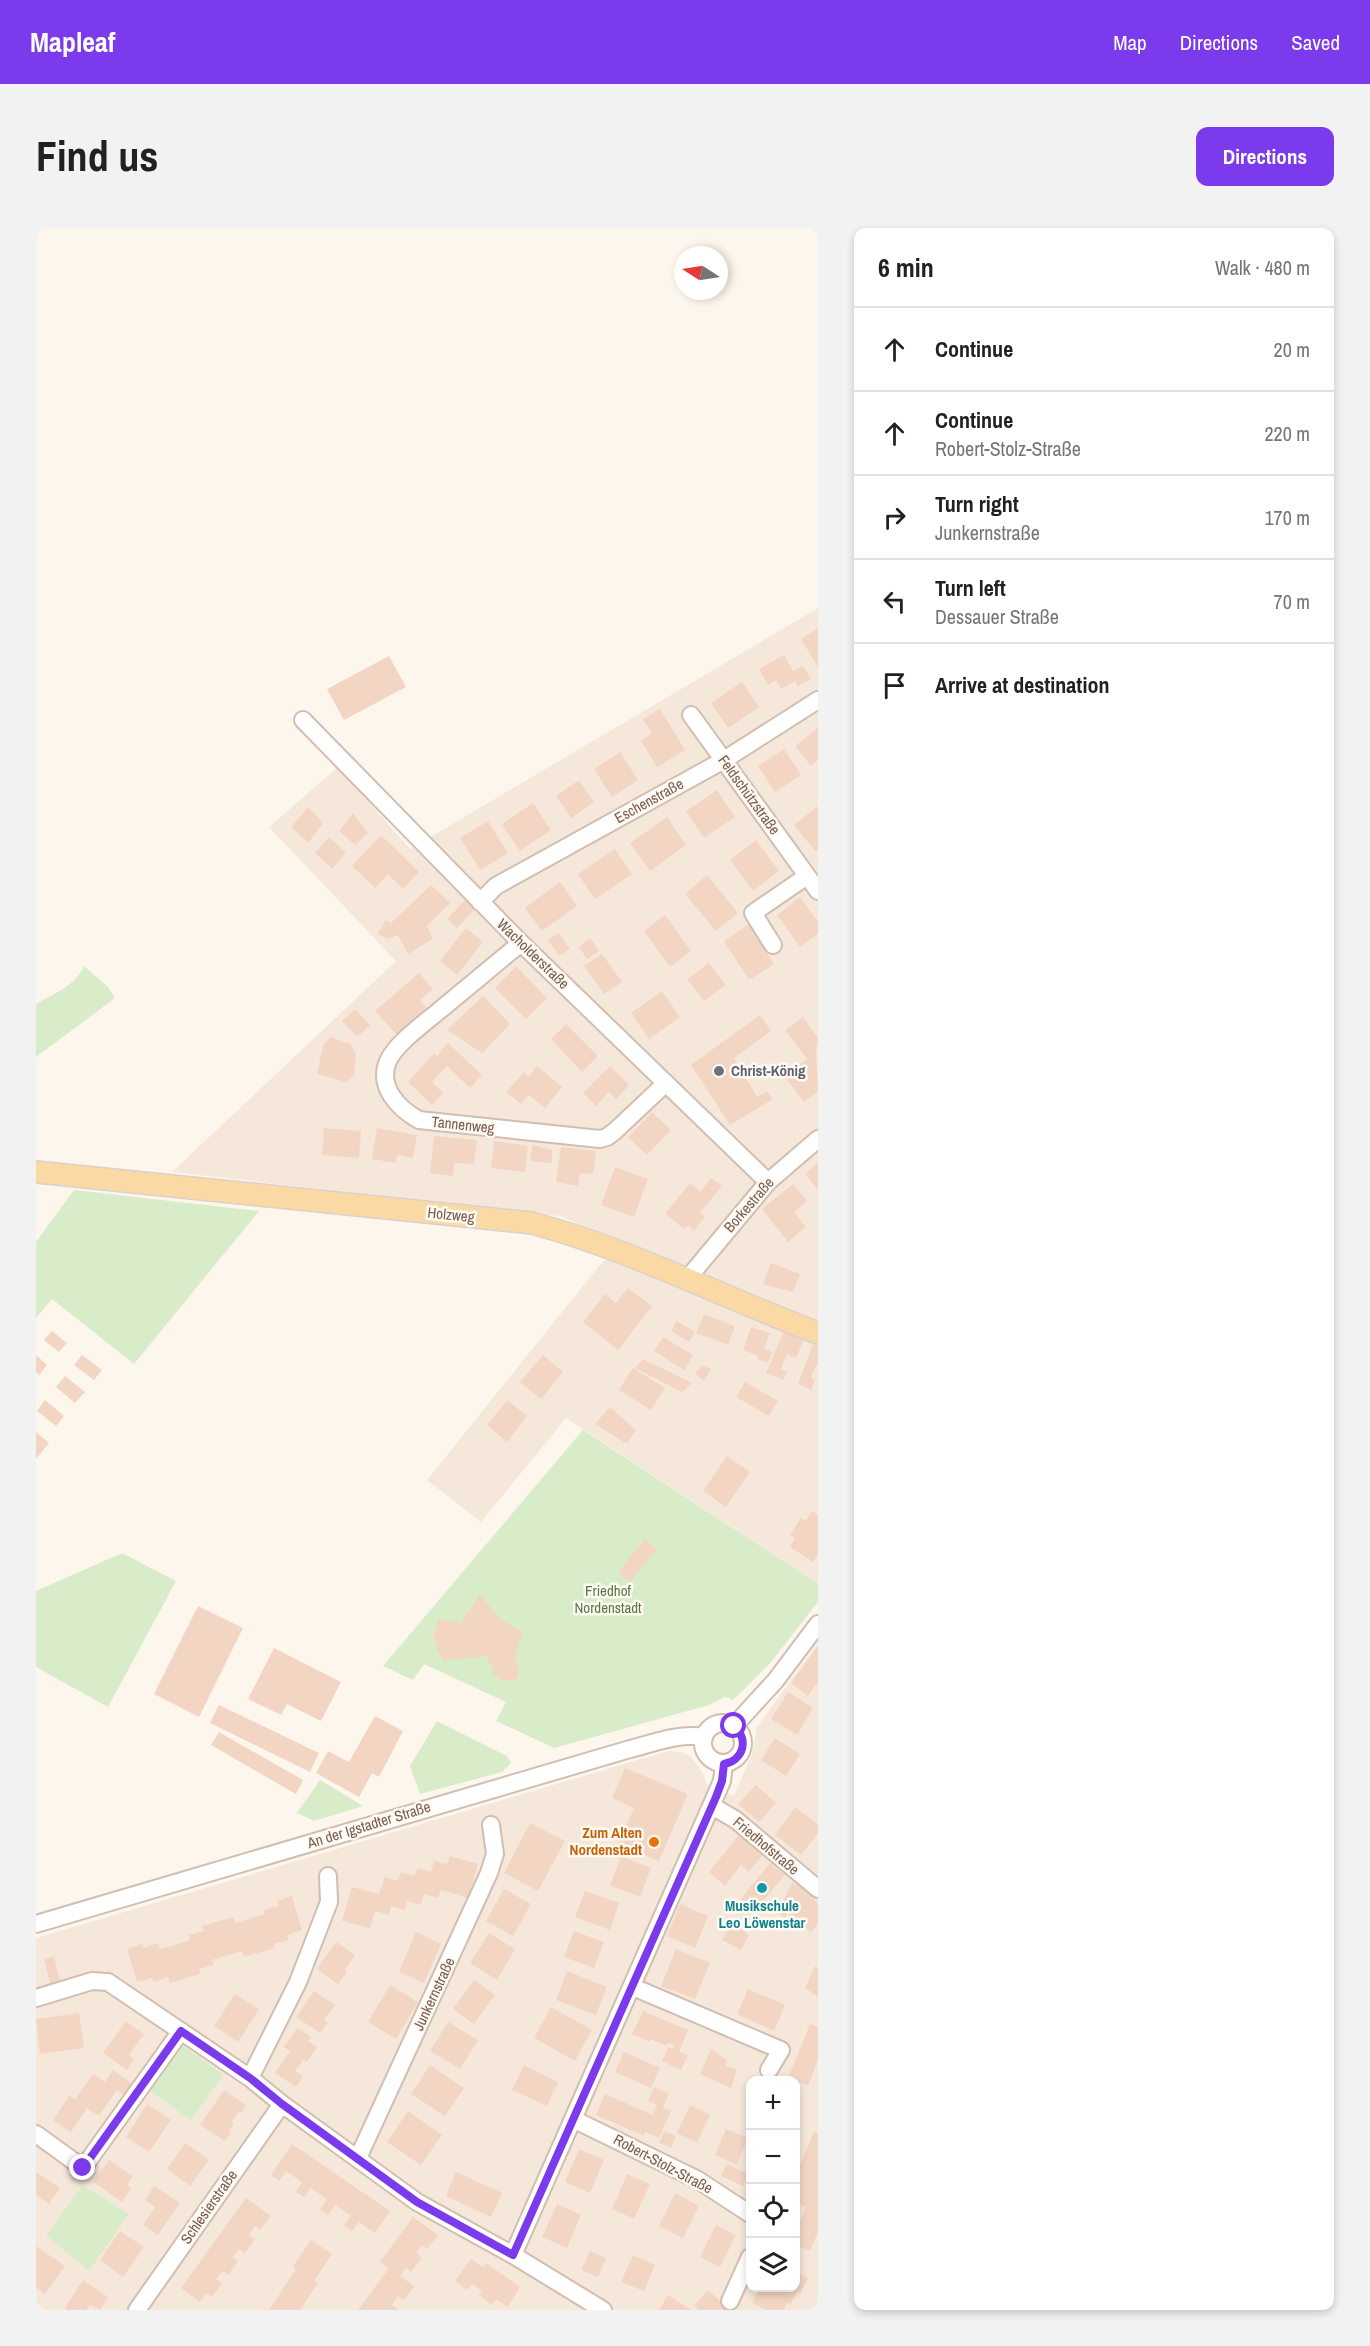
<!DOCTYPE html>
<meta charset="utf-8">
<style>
:root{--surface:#fff;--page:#f2f2f2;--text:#202124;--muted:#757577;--line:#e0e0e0;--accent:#7c3aed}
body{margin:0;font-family:"Archivo Narrow",sans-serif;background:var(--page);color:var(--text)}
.controls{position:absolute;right:18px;bottom:18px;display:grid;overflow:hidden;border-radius:12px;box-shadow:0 3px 9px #0003}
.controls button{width:54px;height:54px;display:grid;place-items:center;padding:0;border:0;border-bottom:2px solid var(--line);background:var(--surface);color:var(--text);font:30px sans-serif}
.compass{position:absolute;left:638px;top:18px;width:54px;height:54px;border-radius:50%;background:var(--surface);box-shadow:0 3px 9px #0003;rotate:282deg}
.stop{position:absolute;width:18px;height:18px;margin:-14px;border:4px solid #7c3aed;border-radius:50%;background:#fff}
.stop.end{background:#7c3aed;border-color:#fff;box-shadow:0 2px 6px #0008}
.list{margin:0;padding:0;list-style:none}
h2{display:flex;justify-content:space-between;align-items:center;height:78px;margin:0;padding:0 24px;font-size:26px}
h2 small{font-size:20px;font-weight:400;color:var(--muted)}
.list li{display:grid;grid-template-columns:39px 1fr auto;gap:18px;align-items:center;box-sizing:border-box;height:84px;padding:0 24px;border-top:2px solid var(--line)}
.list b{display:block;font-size:22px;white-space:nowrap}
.list p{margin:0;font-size:20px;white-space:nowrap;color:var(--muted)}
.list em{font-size:20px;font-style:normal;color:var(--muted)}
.icon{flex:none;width:33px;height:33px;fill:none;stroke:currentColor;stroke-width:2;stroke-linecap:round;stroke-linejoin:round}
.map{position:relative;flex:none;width:782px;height:2082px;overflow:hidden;border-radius:12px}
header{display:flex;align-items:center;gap:36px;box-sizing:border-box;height:84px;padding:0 30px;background:var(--accent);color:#fff}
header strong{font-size:28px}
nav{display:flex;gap:33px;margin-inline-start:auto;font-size:21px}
.intro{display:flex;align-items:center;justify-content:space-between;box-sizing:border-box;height:144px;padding:0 36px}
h1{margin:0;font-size:42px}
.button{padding:15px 27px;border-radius:12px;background:var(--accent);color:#fff;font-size:21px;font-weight:700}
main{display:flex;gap:36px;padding:0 36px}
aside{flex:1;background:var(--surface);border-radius:12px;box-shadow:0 3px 9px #0003}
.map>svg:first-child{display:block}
.residential{fill:#f5e8da;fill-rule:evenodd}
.green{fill:#d8ecc9}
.building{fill:#f3d5c3}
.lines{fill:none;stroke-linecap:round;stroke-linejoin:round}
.minor-casing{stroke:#d1beb0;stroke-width:20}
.major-casing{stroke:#dad1cd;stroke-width:24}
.minor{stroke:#fff;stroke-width:16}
.major{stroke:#fbd9a5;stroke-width:21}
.route{stroke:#7c3aed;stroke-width:8}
.worship-dot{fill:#6b7280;stroke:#fffaf3;stroke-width:2}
.food-dot{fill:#e8710a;stroke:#fffaf3;stroke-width:2}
.culture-dot{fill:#0f9aa8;stroke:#fffaf3;stroke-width:2}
.labels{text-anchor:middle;stroke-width:5;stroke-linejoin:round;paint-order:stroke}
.street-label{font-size:15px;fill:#7a5c4d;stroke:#fffaf3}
.worship-label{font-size:15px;font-weight:bold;fill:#5b616d;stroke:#fffaf3;text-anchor:start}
.park-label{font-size:15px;fill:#537a41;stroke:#fffaf3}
.food-label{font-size:15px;font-weight:bold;fill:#c56008;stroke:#fffaf3;text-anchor:end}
.culture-label{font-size:15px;font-weight:bold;fill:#0d838f;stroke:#fffaf3}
</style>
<header>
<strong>Mapleaf</strong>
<nav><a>Map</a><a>Directions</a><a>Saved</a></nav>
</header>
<div class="intro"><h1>Find us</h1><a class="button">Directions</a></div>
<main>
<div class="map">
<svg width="782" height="2082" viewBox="0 0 782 2082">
<rect width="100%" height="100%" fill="#fdf6ec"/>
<path class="residential" d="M782,380V1356L530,1190L445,1294L391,1252L564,1037L587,1015L524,988L136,944L360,733L233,599L302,539L374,621Z
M782,1415V2082H0V1710L632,1523L646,1524L654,1528L667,1545L670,1556L698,1568L716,1526L721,1499ZM714,1852H760V2060H714Z"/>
<path class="green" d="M48,738L73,760L79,770L0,829V776C18,766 39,758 48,738Z
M38,962L223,983L98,1136L16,1071L0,1090V1014Z
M547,1202L782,1356V1374L735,1434L697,1472L689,1469L673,1477L518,1520L460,1493L470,1474L388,1436L377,1452L347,1438Z
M86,1325L140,1353L72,1479L0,1439V1363Z
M401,1493L471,1528L475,1535L466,1544L384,1566L374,1538Z
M284,1552L327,1578L278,1593L261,1585Z
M147,1818L187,1847L155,1892L114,1863Z
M47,1957L93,1986L53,2043L10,2007Z"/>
<path class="building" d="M782,400V439L765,411Z
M748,427L757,443L767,438L775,451L762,458L759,453L745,461L740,452L732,457L723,441Z
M353,428L370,459L308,492L291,461Z
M706,454L723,479L692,500L675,475Z
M624,481L649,522L621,539L605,513L616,505L607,491Z
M782,500V532L775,538L759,518Z
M748,521L765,547L739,564L722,538Z
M584,524L602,552L576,569L558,541Z
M543,552L558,574L535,590L520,568Z
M681,562L699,589L668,610L650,583Z
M497,575L515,602L484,623L466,596Z
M782,578V621L779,623L758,597Z
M272,579L287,595L272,615L255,599Z
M317,585L332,605L319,617L303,603Z
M631,589L650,617L614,643L594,615Z
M452,593L472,625L444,642L424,610Z
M345,607L383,644L367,661L352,646L339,660L316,638Z
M293,609L310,625L296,641L279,625Z
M720,612L743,643L717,663L694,632Z
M579,621L596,646L559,671L542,646Z
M671,647L702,685L680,703L649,666Z
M524,654L541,678L506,703L489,680Z
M395,657L414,675L391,698L397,711L372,726L362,707L353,711L341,706L350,692L355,695Z
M764,669L782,694V706L764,719L741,687Z
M429,672L439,681L421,700L411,691Z
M629,687L655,723L634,739L608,703Z
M713,696L738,736L713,752L688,713Z
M430,700L447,714L421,747L404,733Z
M523,705L534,721L523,728L512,712Z
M554,710L563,723L551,731L543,719Z
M566,726L586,754L568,766L548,738Z
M673,735L690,757L668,773L651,751Z
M480,738L511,770L490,791L459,760Z
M383,745L397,761L384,772L391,780L361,807L339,783Z
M626,763L644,789L613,811L595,785Z
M447,768L474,796L446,825L411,802Z
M319,781L334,797L321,809L306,793Z
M724,787L735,803L698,830L721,869L731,863L737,871L694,897L655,837Z
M767,789L782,810L780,822L782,863L768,874L748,848L771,831L749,802Z
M530,796L562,828L546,844L515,811Z
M295,809L314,816L320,826L318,848L310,854L281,846L287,817Z
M412,815L446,847L434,860L411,838L396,854L407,865L396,877L372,854L398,825L401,828Z
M501,838L526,859L509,880L493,867L485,876L470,864L488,844L493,848Z
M574,838L593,857L580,871L573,864L560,878L547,865Z
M616,884L635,902L611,927L592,909Z
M288,900L325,903L323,930L286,927Z
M341,900L381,907L377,930L361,927L360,935L336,931Z
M398,908L441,912L438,936L418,935L417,948L394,945Z
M458,913L492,918L489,944L455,940Z
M497,917L516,922V935L494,933Z
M525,919L560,923L557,946L544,945L542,958L520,954Z
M782,935V962L769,946Z
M579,939L612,951L598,989L565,977Z
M675,950L686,958L664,985L669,989L658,1003L652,997L648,1001L629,986L654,955L664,964Z
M757,956L771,973L758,984L770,999L752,1014L726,981Z
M735,1035L764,1046L757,1064L727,1056Z
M592,1060L616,1078L582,1122L547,1094L569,1066L580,1075Z
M668,1086L699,1098L692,1117L660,1105Z
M641,1093L659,1104L653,1114L635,1103Z
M715,1099L734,1105L728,1120L736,1124L732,1135L721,1131L723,1128L707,1122Z
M16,1103L31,1115L23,1124L8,1112Z
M748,1103L768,1111L760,1130L751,1126L745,1141L751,1144L747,1152L730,1145Z
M627,1109L657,1127L648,1142L618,1123Z
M777,1116L782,1117V1138L780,1137L775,1150L779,1152L775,1162L762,1156Z
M0,1127L11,1137L3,1147L0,1144Z
M46,1127L66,1142L58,1152L38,1137Z
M507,1127L527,1144L505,1171L484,1154Z
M607,1131L656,1155L646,1164L599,1140Z
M666,1137L675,1141L668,1153L659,1146Z
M597,1140L629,1160L615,1182L583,1162Z
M29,1148L49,1164L39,1175L20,1159Z
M709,1154L742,1173L733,1188L700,1169Z
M9,1172L28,1188L20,1198L1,1183Z
M471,1172L491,1188L471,1214L451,1197Z
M574,1179L600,1202L591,1216L559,1196Z
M0,1204L13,1215L0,1231Z
M691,1228L714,1244L690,1279L667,1263Z
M776,1283L782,1287V1326L777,1334L754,1319L759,1310L754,1307L765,1290L770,1293Z
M609,1311L621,1321L594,1354L582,1344Z
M444,1367L466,1392L487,1404L479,1429L483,1439V1447L478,1453L465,1452L457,1446L456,1439L450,1428L407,1433L400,1418L398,1405L403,1391L425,1394Z
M162,1378L207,1400L163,1489L118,1466Z
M782,1418V1458L780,1456L772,1468L755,1455Z
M238,1420L305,1454L285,1493L251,1476L245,1487L212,1471Z
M752,1464L777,1480L761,1507L735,1491Z
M183,1477L283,1525L274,1544L174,1495Z
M339,1488L367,1503L343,1549L336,1545L323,1569L280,1545L292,1523L313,1534Z
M183,1504L267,1552L260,1566L175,1517Z
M739,1510L764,1526L750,1548L725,1532Z
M589,1540L652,1566L623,1633L582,1616L598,1580L576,1570Z
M720,1557L740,1575L723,1594L702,1576Z
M759,1579L782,1596V1605L765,1627L739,1607Z
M494,1595L529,1613L502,1663L468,1645Z
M703,1607L727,1627L713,1644L705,1637L689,1658L673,1644Z
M414,1628L442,1636L432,1670L405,1662L402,1670L388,1666L385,1677L371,1673L369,1682L355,1678L353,1687L339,1683L334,1700L306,1693L316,1659L343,1666L349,1649L362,1653L365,1644L379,1648L381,1640L395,1644L398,1633L411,1636Z
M585,1628L615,1640L604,1669L574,1657Z
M734,1635L749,1647L717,1685L703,1673Z
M756,1655L764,1659L782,1675V1696L775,1704L751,1685L749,1689L741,1685Z
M468,1661L495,1676L477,1708L450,1693Z
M549,1663L583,1675L574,1702L539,1689Z
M256,1668L266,1702L251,1707L253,1712L238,1716L239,1720L208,1729L206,1723L176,1732L178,1737L163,1741L164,1746L134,1755L132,1749L117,1754L116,1750L101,1754L91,1721L106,1716L107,1720L122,1715L124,1721L139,1717L154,1712L153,1707L168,1703L166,1698L197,1689L199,1695L229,1686L228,1682L243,1678L241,1673Z
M644,1676L672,1688L659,1720L631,1708Z
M697,1693L713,1707L705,1722L686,1712Z
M538,1703L568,1714L558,1740L528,1729Z
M380,1704L405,1716L388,1755L363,1744Z
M453,1705L479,1721L461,1752L434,1735Z
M300,1714L319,1727L309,1742L311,1744L302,1756L281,1741Z
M640,1721L674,1735L659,1771L625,1758Z
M18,1729L24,1753L14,1755L8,1731Z
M779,1738L782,1740V1769L769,1760Z
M531,1743L571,1759L560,1787L520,1772Z
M438,1752L459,1767L438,1796L417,1781Z
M354,1757L382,1774L360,1811L332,1794Z
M712,1761L749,1777L738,1803L701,1786Z
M278,1763L299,1777L288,1792L292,1794L284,1805L260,1789Z
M199,1766L223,1781L202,1814L178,1798Z
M515,1779L556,1802L539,1833L498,1810Z
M607,1783L652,1802L643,1824L652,1827L645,1842L626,1833L632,1819L636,1821L638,1817L632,1815L630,1818L615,1811L614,1814L596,1806Z
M43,1785L48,1820L4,1826L0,1791Z
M90,1793L108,1806L93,1827L98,1831L91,1842L67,1825Z
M412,1794L442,1812L424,1841L394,1823Z
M774,1796L782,1799V1832L772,1858L752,1850Z
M261,1800L275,1809L272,1813L281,1819L271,1834L268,1831L259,1843L267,1848L260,1859L239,1845L254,1823L248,1819Z
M675,1821L691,1832L689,1838L701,1841L695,1860L664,1846Z
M588,1824L624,1840L615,1860L579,1844Z
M394,1837L428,1860L409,1888L375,1866Z
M488,1837L522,1854L511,1878L476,1862Z
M77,1842L98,1857L90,1869L81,1862L63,1888L51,1880L35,1904L17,1892L33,1868L39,1872L57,1846L69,1854Z
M618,1859L633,1866L627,1880L635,1883L623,1910L609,1904L608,1908L560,1887L569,1866L617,1887L621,1877L612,1873Z
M188,1862L210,1877L206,1884L203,1883L196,1894L198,1895L193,1903L195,1904L189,1913L164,1897Z
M111,1876L135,1892L113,1924L90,1909Z
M654,1877L674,1887L661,1915L641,1905Z
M372,1883L406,1907L385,1937L351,1914Z
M690,1901L712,1910L701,1937L679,1927Z
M628,1903L640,1908L635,1920L623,1915Z
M778,1904L782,1906V2004L774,2023L760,2017V2003L770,1979L760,1974V1946Z
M149,1915L173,1932L154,1958L131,1941Z
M256,1916L354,1983L339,2005L323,1994L316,2003L308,1997L315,1988L299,1977L292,1987L284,1981L291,1971L275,1960L268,1969L260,1964L266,1954L250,1943L243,1953L235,1947Z
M543,1921L568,1932L554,1965L529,1954Z
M73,1932L97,1948L91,1957L95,1960L86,1974L57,1954Z
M690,1936L713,1946L707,1958L685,1948Z
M0,1944L24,1960L13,1976L0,1967Z
M420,1944L466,1965L455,1989L410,1968Z
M591,1946L614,1956L598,1991L576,1981Z
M118,1958L144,1975L122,2007L107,1997L119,1979L109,1972Z
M639,1965L663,1978L647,2010L623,1998Z
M210,1970L235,1988L224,2002L219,1998L213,2007L219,2011L209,2025L203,2021L197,2029L202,2033L192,2047L187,2043L180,2051L186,2055L176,2069L170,2065L164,2074L145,2060Z
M521,1976L545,1987L531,2020L506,2009Z
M377,1989L402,2007L391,2021L386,2017L380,2025L386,2030L375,2044L370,2040L364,2048L378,2058L368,2072L362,2068L356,2077L362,2081L361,2082H322L353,2040L344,2034Z
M680,1997L700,2007L684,2039L664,2029Z
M84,2003L108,2019L87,2049L64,2032Z
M275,2012L296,2026L278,2053L282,2055L264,2082H233L260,2041L257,2038Z
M0,2018L29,2038L9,2066L0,2059Z
M554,2023L570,2030L562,2049L545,2042Z
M597,2027L619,2037L608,2063L585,2054Z
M435,2031L447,2039L450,2035L484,2059L472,2079L460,2071L456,2077L443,2067L446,2063L436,2056L431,2062L419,2053Z
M760,2044L772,2051L764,2065L762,2063L754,2077L751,2075L748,2082H730L716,2075L724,2060L728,2062L729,2060H760Z
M47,2052L72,2069L64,2082L54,2077L50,2082H32L29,2080Z
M672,2062L691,2079L689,2082H663L658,2078Z
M632,2067L655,2082H623Z"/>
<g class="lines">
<g class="minor-casing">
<path id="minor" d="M655,487L782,663
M267,492L485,715L732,954
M444,674L460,658L688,532L782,472
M485,715C458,737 431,760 404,782C389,795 360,815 352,833C341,859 363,881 383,892L564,911L571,909L579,903L630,855
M737,717L717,685L771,648
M652,1050L732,954L782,911
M667 1515a20 20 0 1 1 40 0a20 20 0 1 1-40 0Z
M698,1498L740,1452L782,1396
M676,1578L700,1592L782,1661
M0,1696L594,1521C618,1515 643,1505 667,1509
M597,1759L745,1822L733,1842
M0,1770L56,1753L72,1754L214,1850L246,1876L381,1974L477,2027L567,2082
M214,1850L262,1754L293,1674L292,1648
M537,1891L662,1952L714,1986
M0,1906L47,1940L145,1803
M322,1930L453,1645L459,1626L455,1597
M477,2027L679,1569L686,1553L688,1536
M694,2073L714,2029
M101,2082L246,1876"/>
</g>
<g class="major-casing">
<path id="major" d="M0,944L496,995C596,1022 686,1069 782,1105"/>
</g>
<use href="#minor" class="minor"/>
<use href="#major" class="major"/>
</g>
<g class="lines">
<path class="route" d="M47,1940L145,1803L214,1850L246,1876L381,1974L477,2027L680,1569L686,1553L688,1536C708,1532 713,1511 698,1498"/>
</g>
<circle class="worship-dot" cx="683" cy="843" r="6"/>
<circle class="food-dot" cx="618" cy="1614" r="6"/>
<circle class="culture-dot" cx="726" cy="1660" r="6"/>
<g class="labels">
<g class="street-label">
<text transform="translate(713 567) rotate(54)" y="5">Feldschützstraße</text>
<text transform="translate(613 573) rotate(-29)" y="5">Eschenstraße</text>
<text transform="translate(497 726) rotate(44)" y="5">Wacholderstraße</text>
<text transform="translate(427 897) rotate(6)" y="5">Tannenweg</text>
<text transform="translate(713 977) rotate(-49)" y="5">Borkestraße</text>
<text transform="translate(415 987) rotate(6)" y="5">Holzweg</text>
<text transform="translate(333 1597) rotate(-17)" y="5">An der Igstadter Straße</text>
<text transform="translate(730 1618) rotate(40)" y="5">Friedhofstraße</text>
<text transform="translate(398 1766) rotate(-65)" y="5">Junkernstraße</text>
<text transform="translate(627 1936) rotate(28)" y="5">Robert-Stolz-Straße</text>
<text transform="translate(173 1979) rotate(-55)" y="5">Schlesierstraße</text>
</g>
<g class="worship-label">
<text x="695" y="848">Christ-König</text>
</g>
<g class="park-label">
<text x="572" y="1368">Friedhof<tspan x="572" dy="17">Nordenstadt</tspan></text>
</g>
<g class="food-label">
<text x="606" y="1610">Zum Alten<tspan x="606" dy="17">Nordenstadt</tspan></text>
</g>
<g class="culture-label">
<text x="726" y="1683">Musikschule<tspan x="726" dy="17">Leo Löwenstar</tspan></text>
</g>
</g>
</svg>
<div class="controls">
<button>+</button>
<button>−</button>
<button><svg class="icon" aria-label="locate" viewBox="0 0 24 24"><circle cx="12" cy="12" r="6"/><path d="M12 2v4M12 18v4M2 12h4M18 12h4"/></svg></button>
<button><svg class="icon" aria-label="layers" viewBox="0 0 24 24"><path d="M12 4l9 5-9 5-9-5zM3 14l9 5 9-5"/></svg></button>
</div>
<svg class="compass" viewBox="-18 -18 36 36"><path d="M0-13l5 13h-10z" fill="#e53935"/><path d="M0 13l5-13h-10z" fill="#757577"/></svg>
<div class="stop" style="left:698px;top:1498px"></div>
<div class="stop end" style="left:47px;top:1940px"></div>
</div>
<aside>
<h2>6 min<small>Walk · 480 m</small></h2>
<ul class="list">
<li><svg class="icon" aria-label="ahead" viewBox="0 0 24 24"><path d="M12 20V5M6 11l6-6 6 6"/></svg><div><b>Continue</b></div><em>20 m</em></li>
<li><svg class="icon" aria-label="ahead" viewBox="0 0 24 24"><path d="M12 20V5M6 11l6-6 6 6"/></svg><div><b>Continue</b><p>Robert-Stolz-Straße</p></div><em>220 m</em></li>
<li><svg class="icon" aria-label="right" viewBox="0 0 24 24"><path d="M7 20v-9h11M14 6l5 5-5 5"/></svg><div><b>Turn right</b><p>Junkernstraße</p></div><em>170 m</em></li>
<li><svg class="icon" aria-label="left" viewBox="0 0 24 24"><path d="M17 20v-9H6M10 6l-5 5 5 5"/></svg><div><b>Turn left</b><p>Dessauer Straße</p></div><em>70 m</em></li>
<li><svg class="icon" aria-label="arrive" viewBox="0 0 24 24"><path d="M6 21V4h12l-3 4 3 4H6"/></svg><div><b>Arrive at destination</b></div></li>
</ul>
</aside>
</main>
